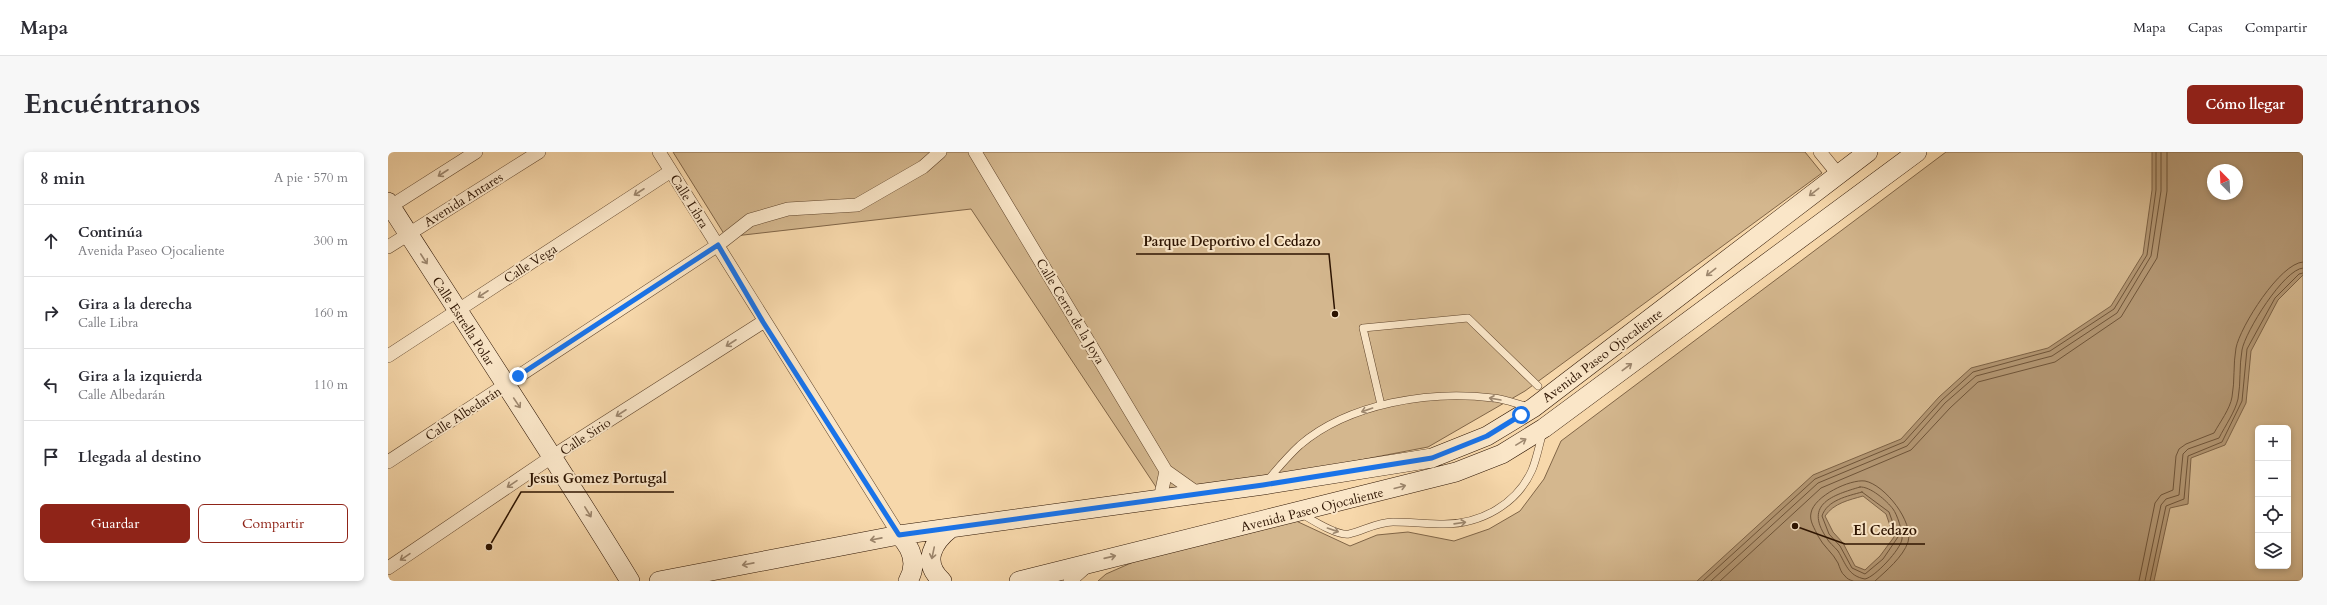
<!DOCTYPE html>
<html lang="es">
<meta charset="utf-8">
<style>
:root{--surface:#fff;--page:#f7f7f7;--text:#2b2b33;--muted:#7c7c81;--line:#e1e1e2;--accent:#8f2418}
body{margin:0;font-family:Cardo,serif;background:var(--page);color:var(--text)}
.controls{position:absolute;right:12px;bottom:12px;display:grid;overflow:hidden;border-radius:6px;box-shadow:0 2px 6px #0003}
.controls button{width:36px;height:36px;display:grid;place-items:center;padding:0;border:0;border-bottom:1px solid var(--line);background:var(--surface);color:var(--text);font:20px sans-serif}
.compass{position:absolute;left:1819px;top:12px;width:36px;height:36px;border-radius:50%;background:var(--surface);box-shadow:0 2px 6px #0003;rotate:336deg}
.stop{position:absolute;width:12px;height:12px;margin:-9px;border:3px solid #1a73e8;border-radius:50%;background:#fff}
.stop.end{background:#1a73e8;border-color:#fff;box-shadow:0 1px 4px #0008}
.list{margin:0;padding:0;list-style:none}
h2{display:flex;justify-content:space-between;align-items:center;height:52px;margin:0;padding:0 16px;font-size:17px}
h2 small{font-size:13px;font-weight:400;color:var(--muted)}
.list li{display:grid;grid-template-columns:26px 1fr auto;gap:12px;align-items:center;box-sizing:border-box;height:72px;padding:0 16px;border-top:1px solid var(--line)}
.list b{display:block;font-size:15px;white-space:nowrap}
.list p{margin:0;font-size:13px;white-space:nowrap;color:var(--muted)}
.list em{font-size:13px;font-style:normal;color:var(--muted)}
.actions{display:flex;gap:8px;padding:12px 16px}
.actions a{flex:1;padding:9px 0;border:1px solid var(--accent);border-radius:6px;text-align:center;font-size:14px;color:var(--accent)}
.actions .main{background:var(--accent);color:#fff}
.icon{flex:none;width:22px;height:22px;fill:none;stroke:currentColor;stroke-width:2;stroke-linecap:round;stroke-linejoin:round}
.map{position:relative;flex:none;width:1915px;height:429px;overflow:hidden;border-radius:6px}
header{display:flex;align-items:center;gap:24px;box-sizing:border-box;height:56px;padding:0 20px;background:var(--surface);border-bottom:1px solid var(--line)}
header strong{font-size:19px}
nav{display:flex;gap:22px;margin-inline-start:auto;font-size:14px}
.intro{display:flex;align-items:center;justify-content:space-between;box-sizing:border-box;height:96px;padding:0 24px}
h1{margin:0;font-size:28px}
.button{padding:10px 18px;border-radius:6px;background:var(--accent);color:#fff;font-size:14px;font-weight:700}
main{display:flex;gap:24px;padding:0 24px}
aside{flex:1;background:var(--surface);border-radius:6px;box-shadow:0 2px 6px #0003}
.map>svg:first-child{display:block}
.green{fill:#d4b78e;stroke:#806547;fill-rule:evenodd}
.water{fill:#b29571;stroke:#7c6144;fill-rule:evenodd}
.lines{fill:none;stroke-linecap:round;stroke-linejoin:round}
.shore{stroke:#6f5438;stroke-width:1}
.lane-casing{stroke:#5f442b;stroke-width:8}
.street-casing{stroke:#5f442b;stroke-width:14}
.secondary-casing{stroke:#2c1300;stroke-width:20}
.lane{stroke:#fae6c8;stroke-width:7}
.street{stroke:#fae6c8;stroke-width:13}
.secondary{stroke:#fae6c8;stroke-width:19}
.oneway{stroke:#9d876e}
.route{stroke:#1a73e8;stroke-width:5}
.labels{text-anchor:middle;stroke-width:4;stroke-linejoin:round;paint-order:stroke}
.street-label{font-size:13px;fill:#2c1300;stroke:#fae6c8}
.leader{fill:none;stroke:#2c1300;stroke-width:1.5}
.callout-dot{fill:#2c1300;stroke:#fae6c8;stroke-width:1.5}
.callout-label{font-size:14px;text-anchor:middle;font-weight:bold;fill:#2c1300;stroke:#fae6c8;stroke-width:4;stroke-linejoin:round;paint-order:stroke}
</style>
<header>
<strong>Mapa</strong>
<nav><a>Mapa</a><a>Capas</a><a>Compartir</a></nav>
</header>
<div class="intro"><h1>Encuéntranos</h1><a class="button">Cómo llegar</a></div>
<main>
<aside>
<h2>8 min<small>A pie · 570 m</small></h2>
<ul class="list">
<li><svg class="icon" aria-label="ahead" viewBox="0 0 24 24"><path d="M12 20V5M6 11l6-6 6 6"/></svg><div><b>Continúa</b><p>Avenida Paseo Ojocaliente</p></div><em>300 m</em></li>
<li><svg class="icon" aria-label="right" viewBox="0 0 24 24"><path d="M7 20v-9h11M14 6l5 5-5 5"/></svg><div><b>Gira a la derecha</b><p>Calle Libra</p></div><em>160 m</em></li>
<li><svg class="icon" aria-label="left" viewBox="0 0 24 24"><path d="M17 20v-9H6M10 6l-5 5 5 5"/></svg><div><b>Gira a la izquierda</b><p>Calle Albedarán</p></div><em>110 m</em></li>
<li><svg class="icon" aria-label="arrive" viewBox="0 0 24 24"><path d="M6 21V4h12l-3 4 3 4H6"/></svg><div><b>Llegada al destino</b></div></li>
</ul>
<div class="actions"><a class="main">Guardar</a><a>Compartir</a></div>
</aside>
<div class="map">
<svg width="1915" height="429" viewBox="0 0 1915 429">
<rect width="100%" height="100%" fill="#f7d8ab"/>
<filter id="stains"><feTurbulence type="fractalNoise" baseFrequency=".005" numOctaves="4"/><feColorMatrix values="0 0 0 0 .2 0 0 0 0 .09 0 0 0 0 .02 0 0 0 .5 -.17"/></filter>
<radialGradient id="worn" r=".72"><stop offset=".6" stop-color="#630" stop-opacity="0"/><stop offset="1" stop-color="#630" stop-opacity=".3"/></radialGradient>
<path class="green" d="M285,0H1417L1434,21L1137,239L1040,295L909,320L770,338L583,57L338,85Z
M1558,0H1915V429H710L718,422L793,389L906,368L962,394L989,383L1020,380L1066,389L1101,377L1132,359L1156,327L1173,289ZM1825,18H1849V42H1825ZM1870,276H1900V414H1870Z"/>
<path class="water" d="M1764,0H1915V123L1890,148L1863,199L1858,251L1837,293L1803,306L1800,352L1782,356L1766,429H1309L1425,323L1513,287L1551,245L1583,216L1660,196L1723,154L1755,102L1764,38ZM1825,18H1849V42H1825ZM1475,344L1498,362L1506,385L1492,404L1477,418L1467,414L1455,391L1445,380L1437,364C1446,351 1461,348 1475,344Z"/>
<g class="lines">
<path class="shore" d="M1472,335C1482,334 1499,349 1505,357C1509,362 1515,380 1514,387C1513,397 1487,425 1477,427C1460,424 1458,412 1450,399C1446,394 1441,391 1438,385C1416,352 1445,343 1472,335Z
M1474,340L1501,360L1510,385L1495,407L1477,422L1464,416L1452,394L1441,382L1434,364C1439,348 1460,344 1474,340Z
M1315,429L1427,327L1516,290L1554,248L1585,220L1662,199L1726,157L1759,103L1768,38V0
M1323,429L1430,331L1519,294L1557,251L1588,224L1664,204L1729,161L1763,104L1773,39V0
M1332,429L1433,336L1523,298L1562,256L1590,230L1667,210L1733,165L1769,106L1779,39V0
M1465,429C1462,428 1459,427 1457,424C1453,421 1452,416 1450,411C1445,401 1435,394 1430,384C1427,377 1421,369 1423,361C1426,344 1462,327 1477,329C1497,333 1526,370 1520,390C1515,405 1498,419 1487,429
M1751,429L1767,351L1773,343L1785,338L1788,304L1791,297L1798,292L1826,281C1832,270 1842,257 1844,245C1847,229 1845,212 1848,196C1852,175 1892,111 1915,110
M1757,429L1773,353L1778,347L1791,343L1795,302L1800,297L1831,286C1837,274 1847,260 1850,247C1853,231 1851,214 1854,198C1857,180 1896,117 1915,116
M1762,429L1778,354L1796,347L1800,304L1834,290L1854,249L1859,197L1887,146L1911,122L1915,121"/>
<g class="lane-casing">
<path id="lane" d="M993,253L975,176L1080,166L1150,234
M879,329C889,317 900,304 912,293C961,251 1043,238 1105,246C1117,247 1129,252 1141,255
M914,362C924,368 949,384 961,382C975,379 989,370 1005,370C1022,370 1039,372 1056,372C1093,372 1129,352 1144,318C1149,306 1151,293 1155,280"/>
</g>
<g class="street-casing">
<path id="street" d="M271,0L511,383
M587,0L778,319L809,341
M1432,0L1450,22
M0,56L88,0
M0,95L151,0
M0,204L283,19
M0,310L330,93L362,68L400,57L469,53L535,15L552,0
M772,347L778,319
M0,416L165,304L375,170
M682,429L700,413"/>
</g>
<g class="secondary-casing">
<path id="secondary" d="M0,50C81,177 164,301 242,429
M511,383C524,396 530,412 520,429
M271,429L511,383L875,333L1044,306L1099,284L1145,256L1480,0
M554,429C533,410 545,390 563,376
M631,429L1068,320L1114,302L1156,276L1529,0"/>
</g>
<use href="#lane" class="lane"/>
<use href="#street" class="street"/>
<use href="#secondary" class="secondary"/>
</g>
<defs><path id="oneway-shaft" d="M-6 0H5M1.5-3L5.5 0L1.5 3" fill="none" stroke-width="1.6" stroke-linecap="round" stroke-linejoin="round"/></defs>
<g class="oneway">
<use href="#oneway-shaft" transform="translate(55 21) rotate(147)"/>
<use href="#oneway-shaft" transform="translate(251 40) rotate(147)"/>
<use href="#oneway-shaft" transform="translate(1426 40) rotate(142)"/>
<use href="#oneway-shaft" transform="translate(36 107) rotate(57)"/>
<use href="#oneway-shaft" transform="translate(1323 120) rotate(142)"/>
<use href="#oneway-shaft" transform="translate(95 142) rotate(147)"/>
<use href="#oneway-shaft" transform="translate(343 191) rotate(147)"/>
<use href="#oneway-shaft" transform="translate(1239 215) rotate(-37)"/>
<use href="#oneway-shaft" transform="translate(1107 247) rotate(-170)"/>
<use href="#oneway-shaft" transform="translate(129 251) rotate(56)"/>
<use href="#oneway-shaft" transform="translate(979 258) rotate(161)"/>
<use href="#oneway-shaft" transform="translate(233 261) rotate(147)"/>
<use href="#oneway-shaft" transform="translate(1133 290) rotate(-31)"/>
<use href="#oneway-shaft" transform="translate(124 332) rotate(146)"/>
<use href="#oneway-shaft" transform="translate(1012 335) rotate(-15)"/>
<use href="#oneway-shaft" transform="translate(200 360) rotate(58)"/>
<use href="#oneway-shaft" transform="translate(1072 371) rotate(-8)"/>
<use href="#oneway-shaft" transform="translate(945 378) rotate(19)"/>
<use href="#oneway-shaft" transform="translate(488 387) rotate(169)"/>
<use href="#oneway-shaft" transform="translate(545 401) rotate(102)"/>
<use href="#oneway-shaft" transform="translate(17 405) rotate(146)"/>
<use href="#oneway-shaft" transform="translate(722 405) rotate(-13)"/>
<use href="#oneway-shaft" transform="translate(360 412) rotate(169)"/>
</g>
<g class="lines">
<path class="route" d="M130,224L330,93L375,170L511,383L875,333L1044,306L1099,284L1133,263"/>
</g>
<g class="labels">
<g class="street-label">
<text transform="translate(75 47) rotate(-32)" y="5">Avenida Antares</text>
<text transform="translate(302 49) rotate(58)" y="5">Calle Libra</text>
<text transform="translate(142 111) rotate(-33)" y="5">Calle Vega</text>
<text transform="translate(683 159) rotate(59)" y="5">Calle Cerro de la Joya</text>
<text transform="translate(76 169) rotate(57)" y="5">Calle Estrella Polar</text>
<text transform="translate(1214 203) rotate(-37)" y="5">Avenida Paseo Ojocaliente</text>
<text transform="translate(75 261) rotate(-33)" y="5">Calle Albedarán</text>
<text transform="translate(197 284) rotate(-33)" y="5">Calle Sirio</text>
<text transform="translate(924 357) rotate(-14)" y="5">Avenida Paseo Ojocaliente</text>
</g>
</g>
<path class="leader" d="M947 162L941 102H748M101 395L133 340H286M1407 374L1457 392H1537"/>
<g class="callout-dot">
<circle cx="947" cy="162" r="4"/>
<circle cx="101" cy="395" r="4"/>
<circle cx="1407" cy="374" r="4"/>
</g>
<g class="callout-label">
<text x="844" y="94">Parque Deportivo el Cedazo</text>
<text x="210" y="331">Jesus Gomez Portugal</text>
<text x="1497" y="383">El Cedazo</text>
</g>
<rect width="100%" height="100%" filter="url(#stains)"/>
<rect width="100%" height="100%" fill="url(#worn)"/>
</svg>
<div class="controls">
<button>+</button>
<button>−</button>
<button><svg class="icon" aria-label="locate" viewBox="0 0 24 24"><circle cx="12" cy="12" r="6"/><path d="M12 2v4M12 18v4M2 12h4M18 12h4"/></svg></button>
<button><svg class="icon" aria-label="layers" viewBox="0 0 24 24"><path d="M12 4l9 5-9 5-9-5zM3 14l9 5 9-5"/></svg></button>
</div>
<svg class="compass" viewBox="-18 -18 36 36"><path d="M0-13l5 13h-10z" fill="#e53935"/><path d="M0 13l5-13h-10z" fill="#7c7c81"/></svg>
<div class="stop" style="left:1133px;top:263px"></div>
<div class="stop end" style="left:130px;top:224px"></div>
</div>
</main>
